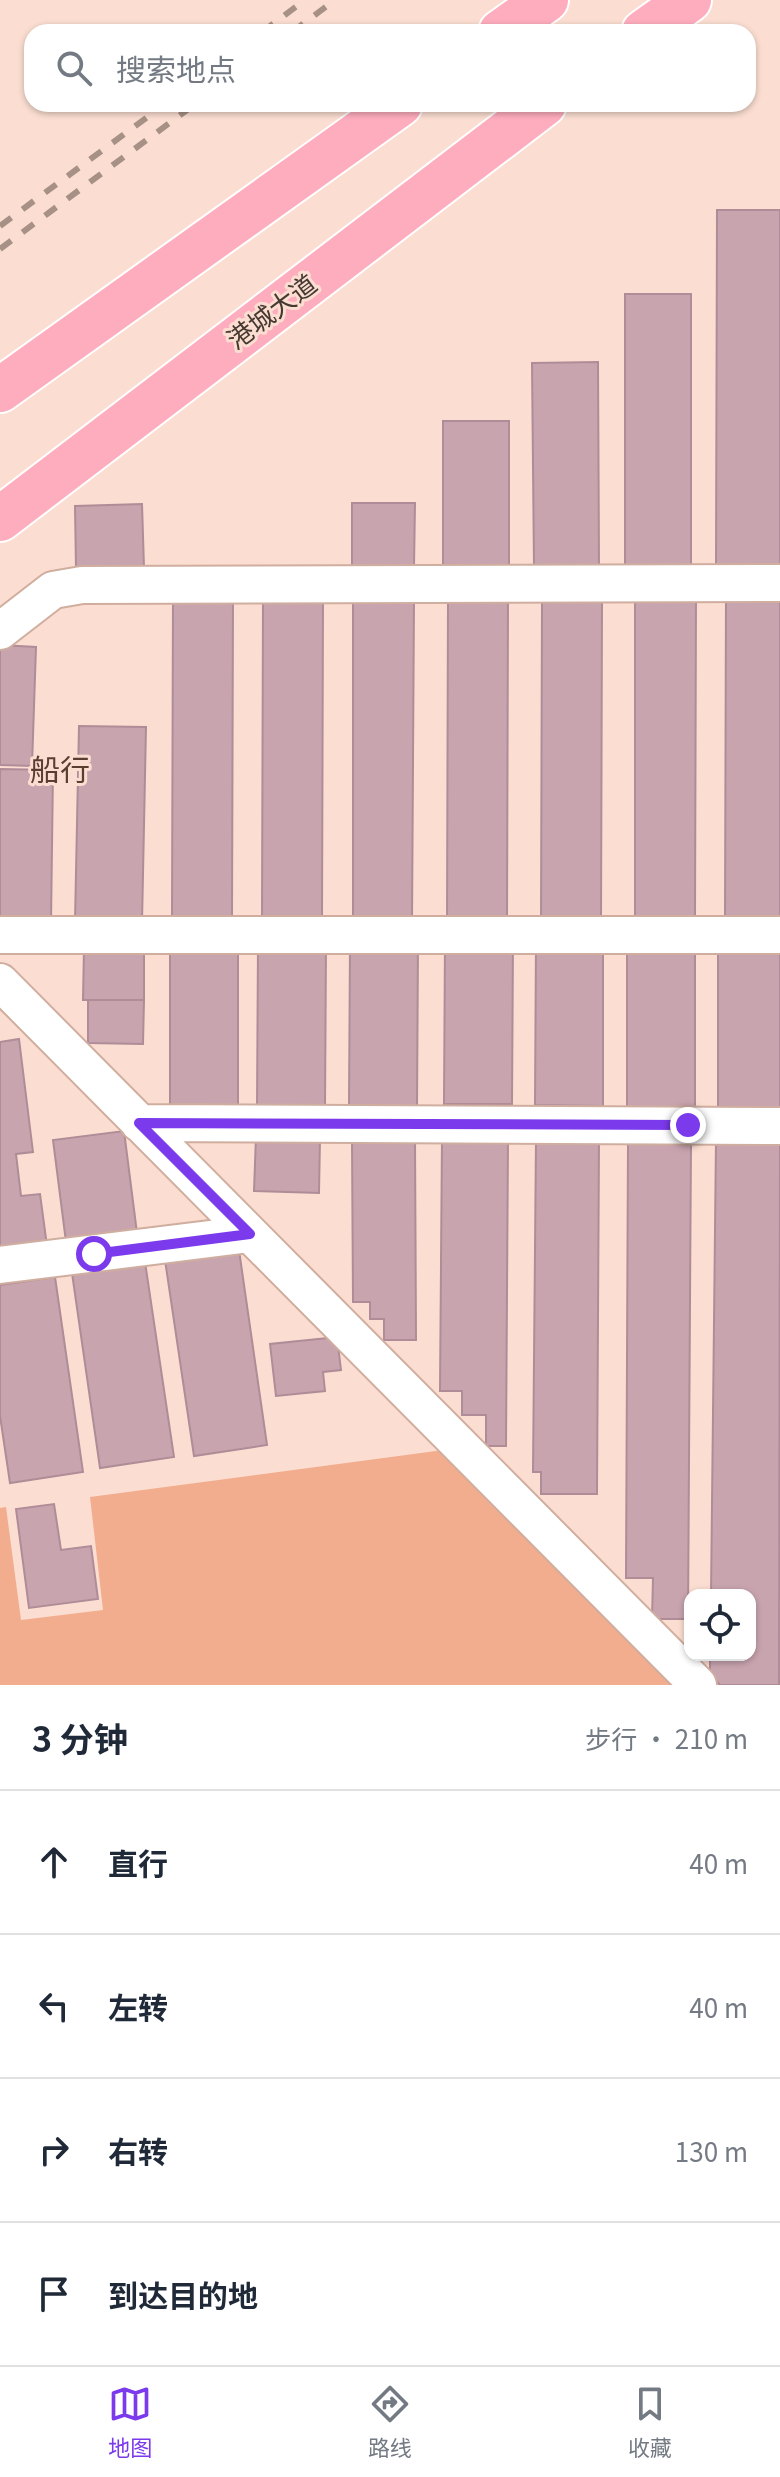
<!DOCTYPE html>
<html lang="zh">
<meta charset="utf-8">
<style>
:root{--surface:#fff;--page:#f6f6f7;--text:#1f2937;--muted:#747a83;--line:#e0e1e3;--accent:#7c3aed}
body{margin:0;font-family:Georgia,"Noto Sans SC",serif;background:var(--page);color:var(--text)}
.controls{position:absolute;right:24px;bottom:24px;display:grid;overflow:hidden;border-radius:16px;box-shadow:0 2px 6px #0004}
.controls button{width:72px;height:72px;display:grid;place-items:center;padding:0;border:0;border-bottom:2px solid var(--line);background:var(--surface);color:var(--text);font:40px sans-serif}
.stop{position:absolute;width:24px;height:24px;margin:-18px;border:6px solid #7c3aed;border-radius:50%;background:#fff}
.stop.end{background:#7c3aed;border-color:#fff;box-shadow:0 2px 8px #0008}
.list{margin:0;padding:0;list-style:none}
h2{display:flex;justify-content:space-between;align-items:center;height:104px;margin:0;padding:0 32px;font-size:34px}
h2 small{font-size:26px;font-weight:400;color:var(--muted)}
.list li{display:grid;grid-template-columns:52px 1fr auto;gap:24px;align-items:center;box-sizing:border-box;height:144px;padding:0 32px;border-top:2px solid var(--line)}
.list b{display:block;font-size:30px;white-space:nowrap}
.list em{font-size:26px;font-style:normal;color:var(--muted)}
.icon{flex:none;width:44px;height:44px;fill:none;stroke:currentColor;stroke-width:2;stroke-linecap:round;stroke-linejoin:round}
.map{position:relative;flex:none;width:780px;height:1685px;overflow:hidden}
.search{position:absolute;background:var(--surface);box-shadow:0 2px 6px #0004;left:24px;right:24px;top:24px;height:88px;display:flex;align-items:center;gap:20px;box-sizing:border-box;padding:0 28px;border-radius:24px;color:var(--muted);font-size:30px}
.sheet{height:680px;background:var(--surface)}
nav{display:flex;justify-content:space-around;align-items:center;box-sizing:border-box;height:112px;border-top:2px solid var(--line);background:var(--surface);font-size:22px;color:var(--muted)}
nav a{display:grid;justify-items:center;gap:4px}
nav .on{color:var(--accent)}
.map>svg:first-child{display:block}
.green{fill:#f2ad8e}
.building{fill:#c8a4af;stroke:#af8c97;stroke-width:2}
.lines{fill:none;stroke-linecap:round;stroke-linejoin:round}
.minor-casing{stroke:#d0ae9f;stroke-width:40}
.major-casing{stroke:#fff;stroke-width:48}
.minor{stroke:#fff;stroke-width:36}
.major{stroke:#feadbe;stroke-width:44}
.rail{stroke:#a79187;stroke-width:6;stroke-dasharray:14 14;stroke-linecap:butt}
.route{stroke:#7c3aed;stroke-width:10}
.labels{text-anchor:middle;stroke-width:6;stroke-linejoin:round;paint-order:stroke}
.street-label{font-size:26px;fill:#463932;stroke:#fbded1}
.quarter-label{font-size:30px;fill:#5a3e31;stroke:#fbded1}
</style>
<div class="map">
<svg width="780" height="1685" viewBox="0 0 780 1685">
<rect width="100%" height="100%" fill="#fbded1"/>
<path class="green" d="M451,1449L683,1685H0V1508L6,1507L21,1620L103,1610L90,1497Z"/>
<path class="building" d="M717,210H780V568L716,569Z
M625,294H691V568H625Z
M598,362L599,567H534L532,363Z
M443,421H509V566H443Z
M352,503H415L414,567H352Z
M142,504L144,568L76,569L75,506Z
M635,594H696L695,921H635Z
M173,595H233L232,922H172Z
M726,595H780V921H725Z
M263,597H323L322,923H262Z
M353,598H414L412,925H353Z
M448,598H508L507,925H447Z
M542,600H602L601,927H541Z
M0,645L36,647L32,766L0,765Z
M79,726L146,727L142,923L75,922Z
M0,769L53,770L51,923H0Z
M445,939H513L512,1104H444Z
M536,940H603V1106L535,1105Z
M170,942H238V1108L170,1107Z
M350,942L418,943L417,1108L349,1107Z
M627,942H695V1107H627Z
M718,942L780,943V1108H718Z
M258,943H326L325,1108H257Z
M84,948H144V1000H83Z
M88,1000H144L143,1044L88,1043Z
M19,1039L33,1152L16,1154L21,1196L40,1194L47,1246L0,1252V1042Z
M124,1131L137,1233L66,1242L53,1140Z
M256,1136L320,1138L319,1193L254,1191Z
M415,1138L416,1340H384V1319H370V1302H353L352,1139Z
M442,1138L508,1139L506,1446H486V1415H462V1391H440Z
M536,1139H599L597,1494H541V1472H533Z
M716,1140H780L779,1685H720L710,1674V1655H750V1595H711Z
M628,1142L691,1143L688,1619H652L653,1578H626Z
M239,1250L267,1445L194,1456L165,1260Z
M145,1262L174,1457L100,1468L72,1273Z
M55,1277L83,1472L10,1483L0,1416V1285Z
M337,1337L341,1370L323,1372L325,1391L276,1396L270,1344Z
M54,1504L61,1550L91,1546L98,1599L29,1608L16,1509Z"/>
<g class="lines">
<g class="minor-casing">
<path id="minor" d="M0,631L53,590L82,585L780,583
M0,935H780
M0,982L698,1685
M139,1123L780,1126
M0,1265L250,1234"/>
</g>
<g class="major-casing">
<path id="major" d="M501,32L546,0
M644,32L689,0
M0,390L400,104
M0,519L544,104"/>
</g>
<use href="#minor" class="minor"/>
<use href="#major" class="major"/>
<path class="rail" d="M262,32L305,0
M292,32L335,0
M0,226L165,104
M0,249L195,104"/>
</g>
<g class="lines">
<path class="route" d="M94,1254L250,1234L139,1123L688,1125"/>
</g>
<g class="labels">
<g class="street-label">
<text transform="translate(272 312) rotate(-37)" y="9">港城大道</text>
</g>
<g class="quarter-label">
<text x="60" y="781">船行</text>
</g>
</g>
</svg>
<div class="controls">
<button><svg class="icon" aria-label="locate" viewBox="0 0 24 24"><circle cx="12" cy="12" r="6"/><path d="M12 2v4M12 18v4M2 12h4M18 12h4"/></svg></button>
</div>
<div class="stop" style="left:94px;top:1254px"></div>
<div class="stop end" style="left:688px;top:1125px"></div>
<div class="search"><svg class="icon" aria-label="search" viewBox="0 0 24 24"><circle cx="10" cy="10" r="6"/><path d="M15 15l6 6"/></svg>搜索地点</div>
</div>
<section class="sheet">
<h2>3 分钟<small>步行 · 210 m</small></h2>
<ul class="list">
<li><svg class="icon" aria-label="ahead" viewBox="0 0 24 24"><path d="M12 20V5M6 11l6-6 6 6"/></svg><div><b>直行</b></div><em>40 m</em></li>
<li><svg class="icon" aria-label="left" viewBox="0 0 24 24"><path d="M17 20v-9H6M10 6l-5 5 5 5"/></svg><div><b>左转</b></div><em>40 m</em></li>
<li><svg class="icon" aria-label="right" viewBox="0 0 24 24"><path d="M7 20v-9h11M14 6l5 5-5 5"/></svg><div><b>右转</b></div><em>130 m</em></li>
<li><svg class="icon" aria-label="arrive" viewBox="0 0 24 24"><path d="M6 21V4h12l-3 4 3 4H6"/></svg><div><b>到达目的地</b></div></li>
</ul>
</section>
<nav>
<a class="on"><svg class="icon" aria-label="map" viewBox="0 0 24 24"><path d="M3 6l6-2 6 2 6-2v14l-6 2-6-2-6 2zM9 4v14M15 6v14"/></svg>地图</a>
<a><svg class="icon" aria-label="directions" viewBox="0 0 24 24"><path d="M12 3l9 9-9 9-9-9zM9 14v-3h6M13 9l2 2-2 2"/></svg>路线</a>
<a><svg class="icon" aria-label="saved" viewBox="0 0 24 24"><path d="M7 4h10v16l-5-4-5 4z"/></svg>收藏</a>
</nav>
